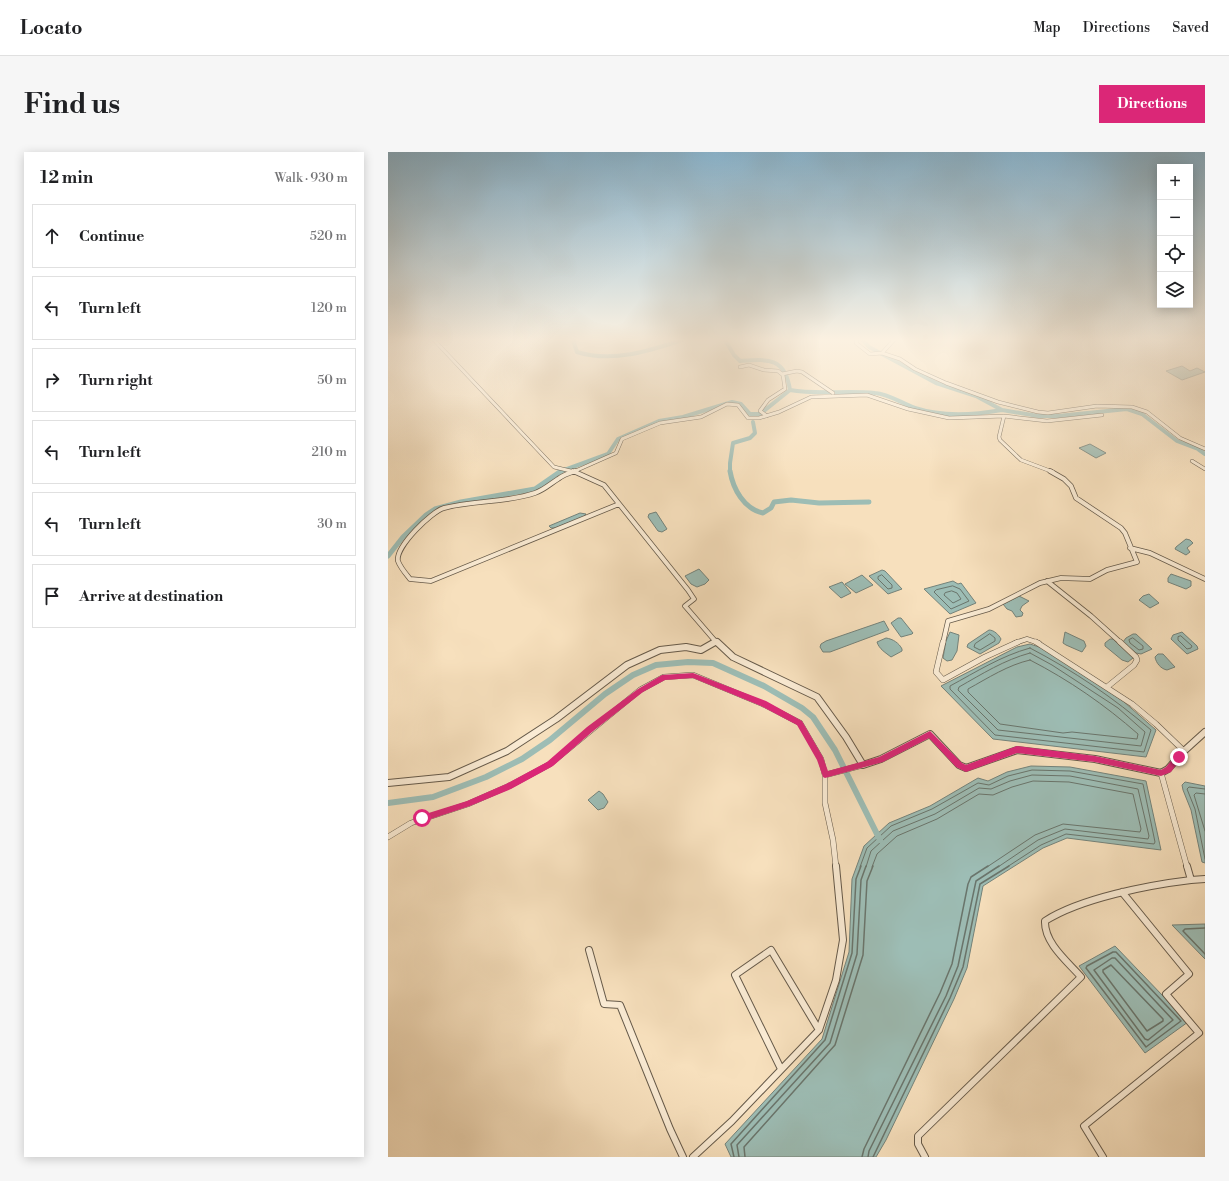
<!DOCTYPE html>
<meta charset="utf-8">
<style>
:root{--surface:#fff;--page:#f6f6f6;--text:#202124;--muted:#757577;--line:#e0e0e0;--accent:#db2777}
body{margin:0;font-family:"Libre Bodoni",serif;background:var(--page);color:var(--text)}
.controls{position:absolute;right:12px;top:12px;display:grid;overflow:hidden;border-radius:0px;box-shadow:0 2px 10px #0003}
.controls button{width:36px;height:36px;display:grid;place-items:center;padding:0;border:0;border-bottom:1px solid var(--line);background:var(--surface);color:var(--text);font:20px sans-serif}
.stop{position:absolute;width:12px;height:12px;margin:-9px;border:3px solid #db2777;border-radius:50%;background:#fff}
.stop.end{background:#db2777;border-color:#fff;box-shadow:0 1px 4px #0008}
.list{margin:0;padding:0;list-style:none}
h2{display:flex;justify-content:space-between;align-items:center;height:52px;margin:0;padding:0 16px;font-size:17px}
h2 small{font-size:13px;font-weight:400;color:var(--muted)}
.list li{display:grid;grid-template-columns:26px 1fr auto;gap:12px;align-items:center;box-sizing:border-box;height:64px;margin:0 8px 8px;padding:0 8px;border:1px solid var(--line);border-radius:0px}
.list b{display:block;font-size:15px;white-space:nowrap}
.list em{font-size:13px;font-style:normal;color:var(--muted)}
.icon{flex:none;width:22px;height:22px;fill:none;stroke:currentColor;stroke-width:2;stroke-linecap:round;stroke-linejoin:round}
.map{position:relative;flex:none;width:817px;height:1005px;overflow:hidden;border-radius:0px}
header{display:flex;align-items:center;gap:24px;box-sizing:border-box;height:56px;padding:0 20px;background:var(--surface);border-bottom:1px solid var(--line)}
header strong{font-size:19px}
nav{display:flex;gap:22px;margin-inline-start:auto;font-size:14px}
.intro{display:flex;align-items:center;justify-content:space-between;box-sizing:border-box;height:96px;padding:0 24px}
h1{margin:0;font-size:28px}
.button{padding:10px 18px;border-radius:0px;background:var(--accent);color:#fff;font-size:14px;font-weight:700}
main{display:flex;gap:24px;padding:0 24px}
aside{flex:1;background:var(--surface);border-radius:0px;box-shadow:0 2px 10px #0003}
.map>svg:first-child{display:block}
.water{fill:#9dbdb5;stroke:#74837b}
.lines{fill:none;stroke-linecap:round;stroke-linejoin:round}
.shore-far1{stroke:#6a756c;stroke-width:1}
.shore{stroke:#6a756c;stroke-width:1.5}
.canal-far2{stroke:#9dbdb5;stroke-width:4}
.canal-far1{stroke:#9dbdb5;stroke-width:5}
.canal{stroke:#9dbdb5;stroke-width:6}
.minor-far3-casing{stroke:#665a4a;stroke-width:4}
.minor-far2-casing{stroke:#665a4a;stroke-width:5.5}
.minor-far1-casing{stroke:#665a4a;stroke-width:6}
.minor-casing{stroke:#665a4a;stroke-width:8}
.tertiary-far1-casing{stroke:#665a4a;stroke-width:6}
.tertiary-casing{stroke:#665a4a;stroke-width:8}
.minor-far3{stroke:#faebd4;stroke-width:3}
.minor-far2{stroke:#faebd4;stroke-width:4}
.minor-far1{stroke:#faebd4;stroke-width:5}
.minor{stroke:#faebd4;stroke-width:6}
.tertiary-far1{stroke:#faebd4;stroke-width:4.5}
.tertiary{stroke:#faebd4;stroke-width:6}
.route{fill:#db2777}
</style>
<header>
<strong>Locato</strong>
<nav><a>Map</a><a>Directions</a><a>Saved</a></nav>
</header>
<div class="intro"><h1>Find us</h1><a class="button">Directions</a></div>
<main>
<aside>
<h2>12 min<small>Walk · 930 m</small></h2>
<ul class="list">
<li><svg class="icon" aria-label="ahead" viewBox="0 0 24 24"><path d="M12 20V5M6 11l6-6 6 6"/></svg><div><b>Continue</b></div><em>520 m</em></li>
<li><svg class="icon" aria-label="left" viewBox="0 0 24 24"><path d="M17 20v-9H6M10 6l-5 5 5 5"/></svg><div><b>Turn left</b></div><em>120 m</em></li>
<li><svg class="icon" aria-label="right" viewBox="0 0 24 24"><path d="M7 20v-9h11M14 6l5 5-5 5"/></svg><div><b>Turn right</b></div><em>50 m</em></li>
<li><svg class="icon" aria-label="left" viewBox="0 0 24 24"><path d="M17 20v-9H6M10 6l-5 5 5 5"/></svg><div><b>Turn left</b></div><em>210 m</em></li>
<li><svg class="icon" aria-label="left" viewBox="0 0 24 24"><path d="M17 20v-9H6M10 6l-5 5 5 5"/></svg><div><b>Turn left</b></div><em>30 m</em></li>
<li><svg class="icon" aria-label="arrive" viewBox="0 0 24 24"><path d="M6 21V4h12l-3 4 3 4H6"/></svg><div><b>Arrive at destination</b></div></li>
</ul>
</aside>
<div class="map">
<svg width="817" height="1005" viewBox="0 0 817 1005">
<rect width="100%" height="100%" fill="#f7e0bd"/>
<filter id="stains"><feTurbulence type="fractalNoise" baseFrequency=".005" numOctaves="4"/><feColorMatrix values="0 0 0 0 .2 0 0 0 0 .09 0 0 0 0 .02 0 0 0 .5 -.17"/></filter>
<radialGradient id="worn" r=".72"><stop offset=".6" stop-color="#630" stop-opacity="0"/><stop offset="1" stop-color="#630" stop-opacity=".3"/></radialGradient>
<path class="water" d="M794,214L802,219L809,216L817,220L794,228L778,219Z
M702,292L718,301L708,306L691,296Z
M268,360L279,377L274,380L270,379L260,365L261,362Z
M192,361L198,362L195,365L167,376H163L161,374Z
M798,387L802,388L805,391L799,396L802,400L798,403L787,397L788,395Z
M311,417L321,428L317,432L309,435L303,432L297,424Z
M494,418L497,419L514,437L500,442L481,424Z
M783,422L803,429V434L798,437L780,430V426Z
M474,423L485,433L468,441L457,432Z
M565,429L570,432L573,431L588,451L562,462L536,437Z
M454,430L463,441L453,446L441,435Z
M761,442L771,451L762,456L751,448L755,444Z
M631,444L641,449L634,454L632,458L635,461L634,464L628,465L624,459L619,457L615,452Z
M510,466H513L525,481L524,482L513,485L503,471Z
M496,469L501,478L442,500H435L432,495L433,492L438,489Z
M601,478C606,478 611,483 613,487L611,491L592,502L579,495L580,492Z
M562,480L571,483L569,499L564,508L559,509L555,506L558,489Z
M677,480L696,489L698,494L694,500L678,493L675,491Z
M794,480L809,494L810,497L799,502L783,487L785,483Z
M745,482H748L764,497L753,502L748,501L735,490L738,486Z
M498,486C505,487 511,491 514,497V499L503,505C498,501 491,497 489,490Z
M722,487H725L745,506L740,510L734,508L717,494V491Z
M642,492L654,496L735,549L768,578L758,605L605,587L553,534L629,495Z
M770,502H775L787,515L779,518C773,517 768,511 767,505Z
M643,614L682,615L758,629L773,698L679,686L655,696L595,734L579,816L566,847L498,988L488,1005H343L337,992L434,887L461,800L464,727L476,694L501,671L542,654L590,626L600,629L619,620Z
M797,630L817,634V711L814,710L803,658L795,638L794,633Z
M211,639L215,642L220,650L216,656L210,658L200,648Z
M817,772V807L784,773Z
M727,794L800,870L757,901L691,814Z"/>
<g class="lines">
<path class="shore-far1" d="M494,423L504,433V436L500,437L490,427V425Z
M565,434L572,437L581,449L563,457L546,440L548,438Z
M564,439L569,441L573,447L565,451L556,443L557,441Z
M602,482L607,486V489L592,498L586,495L587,492Z
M793,484L804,494L803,496L799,497L790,488V485Z
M745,486L755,494V497L751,498L742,491L741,488Z
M642,496C686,519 726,546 763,578L756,600L607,583L562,537V534C588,520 613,504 642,496Z
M642,501L664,513L730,556L757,580L753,594L610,578L570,538L571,535C594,522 616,508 642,501Z
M642,508C681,528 717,553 750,582L749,587L684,580L675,581L612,572L580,540V537C600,526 620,513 642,508Z
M817,637L801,635L799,637L807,657L817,707
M817,642L808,641L806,643L817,679
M472,715L479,696L503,674L544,657L590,631L601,633L620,624L644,618L682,619L755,632L767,690L766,692L678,682L653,693L619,715
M478,715L483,699L505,679L547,662L591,636L603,637L622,629L644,623L682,624L750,637L761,684L760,687L677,677L650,688L610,715
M484,715L489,702L509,684L549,667L591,642L605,643L624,635L645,629L681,630L745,642L753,677L752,680L675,672L647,683L599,715"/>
<path class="shore" d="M817,776L797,777L795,779L817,802
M725,800H728L793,869L758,895L698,816L699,814Z
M724,806H727L785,868L760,888L757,887L706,818Z
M723,813L775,867V869L759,879L715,820V818Z
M346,1005L343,992L437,888L464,801L468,727L473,714
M351,1005L349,993L442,891L469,802L473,728L478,714
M357,1005L356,995L447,893L475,803L479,729L485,714
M474,1005L476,997L552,841L564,812L580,732L583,725L600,714
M480,1005L481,999L558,844L570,814L588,729L611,714
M485,1005L562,846L575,815L592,732L621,714"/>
<path class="canal-far2" d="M185,188L189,200C224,211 261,199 294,188
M475,188L481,195L548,231L588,244L614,258L650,264H670L739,257L754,262L789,289L810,297L817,302
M402,238C430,243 458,238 487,241C501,242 513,251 527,256C554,265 586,263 614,258
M171,320L220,302L230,287L271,269L295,265L344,250L353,252L362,262H372L402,238C397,205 380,207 352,209L346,203L337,188
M342,320V311L345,291L362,286L367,281L365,270"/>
<path class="canal-far1" d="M342,319C345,337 356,357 375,361L383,356L386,350L403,348L431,351L481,350
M0,404L15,385L38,363L47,357L73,350L147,337L173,319"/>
<path class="canal" d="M0,651L45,645L98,625L134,607L162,588L217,542L245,523L268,513L300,510L325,511L376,534L414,556L425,565L447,598L492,688"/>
<g class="minor-far3-casing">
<path id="minor-far3" d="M46,188L166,315L187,320
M469,188L468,191L482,202L494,201L512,207L527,217L558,231L610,250L650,260L660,261L709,254L744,255L759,260L792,286L817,297
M494,201L506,188
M352,215L361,213L376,218L390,219L395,223L397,237L380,248L372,259L379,264
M394,222L409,219L414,220L445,241
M616,264L611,285L612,288L633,308L665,320
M804,309L817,317
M185,320L228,301L234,287L272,271L313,265L339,252L350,253L360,266H371L391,260L423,245L479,243L520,257L561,266L616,264L659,269L714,263"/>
</g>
<g class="minor-far2-casing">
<path id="minor-far2" d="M185,319L216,333L300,438L306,447L297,454L328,490
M187,319C181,321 175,323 170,327C162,332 156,338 147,341C118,351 86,348 56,356C44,359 7,395 10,409C12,415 18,422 22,427L43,429L231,352
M742,396L762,401L817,427
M659,429L703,464L733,491
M555,491L560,469L601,457L652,431L673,426L702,427L719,418L749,410L737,381L733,376L688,346L683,334L676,327L662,319
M627,491L639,487L651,491"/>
</g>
<g class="minor-far1-casing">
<path id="minor-far1" d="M555,490L548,520L555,528L597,505L630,490
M648,490L744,552L768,572L796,599
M719,535L746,513L749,508L748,505L732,490
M773,621L799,715
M437,623L475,613
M0,685L23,671L80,652L121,634L162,612L252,538L276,525L305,523L375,552L412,571L433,607L437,623V651L445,688L448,715"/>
</g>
<g class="minor-casing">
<path id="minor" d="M799,714L803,728L817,727
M201,798L216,852L232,853L282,977L295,1005
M393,917L347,823L383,798L431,878
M305,1005L344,969L431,878L448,828L455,788L448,714
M537,1005L530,992V984L693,825C680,810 656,791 657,769C693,746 761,733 803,728
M715,1005L696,974L811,881L778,842L801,822L734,740"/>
</g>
<g class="tertiary-far1-casing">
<path id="tertiary-far1" d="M325,491L328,490L330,491"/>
</g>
<g class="tertiary-casing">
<path id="tertiary" d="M329,490L345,505L429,545L458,585L475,613L493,607L542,582L571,613L578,616L629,598L707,607L773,621L780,617L796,599L817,580
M0,631L61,625L119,599L168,567L239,513L272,498L298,495L313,498L327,490"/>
</g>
<use href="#minor-far3" class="minor-far3"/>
<use href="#minor-far2" class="minor-far2"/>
<use href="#minor-far1" class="minor-far1"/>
<use href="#minor" class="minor"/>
<use href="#tertiary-far1" class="tertiary-far1"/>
<use href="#tertiary" class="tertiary"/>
</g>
<linearGradient id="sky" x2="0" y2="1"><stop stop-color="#8ab8d4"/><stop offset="0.57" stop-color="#fbf1e1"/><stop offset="1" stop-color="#fbf1e1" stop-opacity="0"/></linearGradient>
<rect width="817" height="329" fill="url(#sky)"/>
<path class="route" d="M305,521L378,549L414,569L435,605L440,619L491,605L542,579L574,611L578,613L629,594L707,604L773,618L778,615L788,603H793L794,605L783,620L773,624L707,610L629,601L578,620L568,615L541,586L495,610L437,626L435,625L429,608L409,573L373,554L305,526L277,528L255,540L204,580L165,614L123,637L82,654L34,670L31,669V664L79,649L118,632L159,610L199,575L250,537L274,523Z"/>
<rect width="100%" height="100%" filter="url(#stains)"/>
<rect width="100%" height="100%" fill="url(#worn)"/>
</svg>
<div class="controls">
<button>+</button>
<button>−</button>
<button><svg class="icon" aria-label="locate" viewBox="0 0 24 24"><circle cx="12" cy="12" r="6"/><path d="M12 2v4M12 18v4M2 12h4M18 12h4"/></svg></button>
<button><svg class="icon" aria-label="layers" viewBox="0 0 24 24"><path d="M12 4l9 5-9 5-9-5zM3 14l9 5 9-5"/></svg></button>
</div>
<div class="stop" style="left:34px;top:666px"></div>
<div class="stop end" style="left:791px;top:605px"></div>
</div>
</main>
